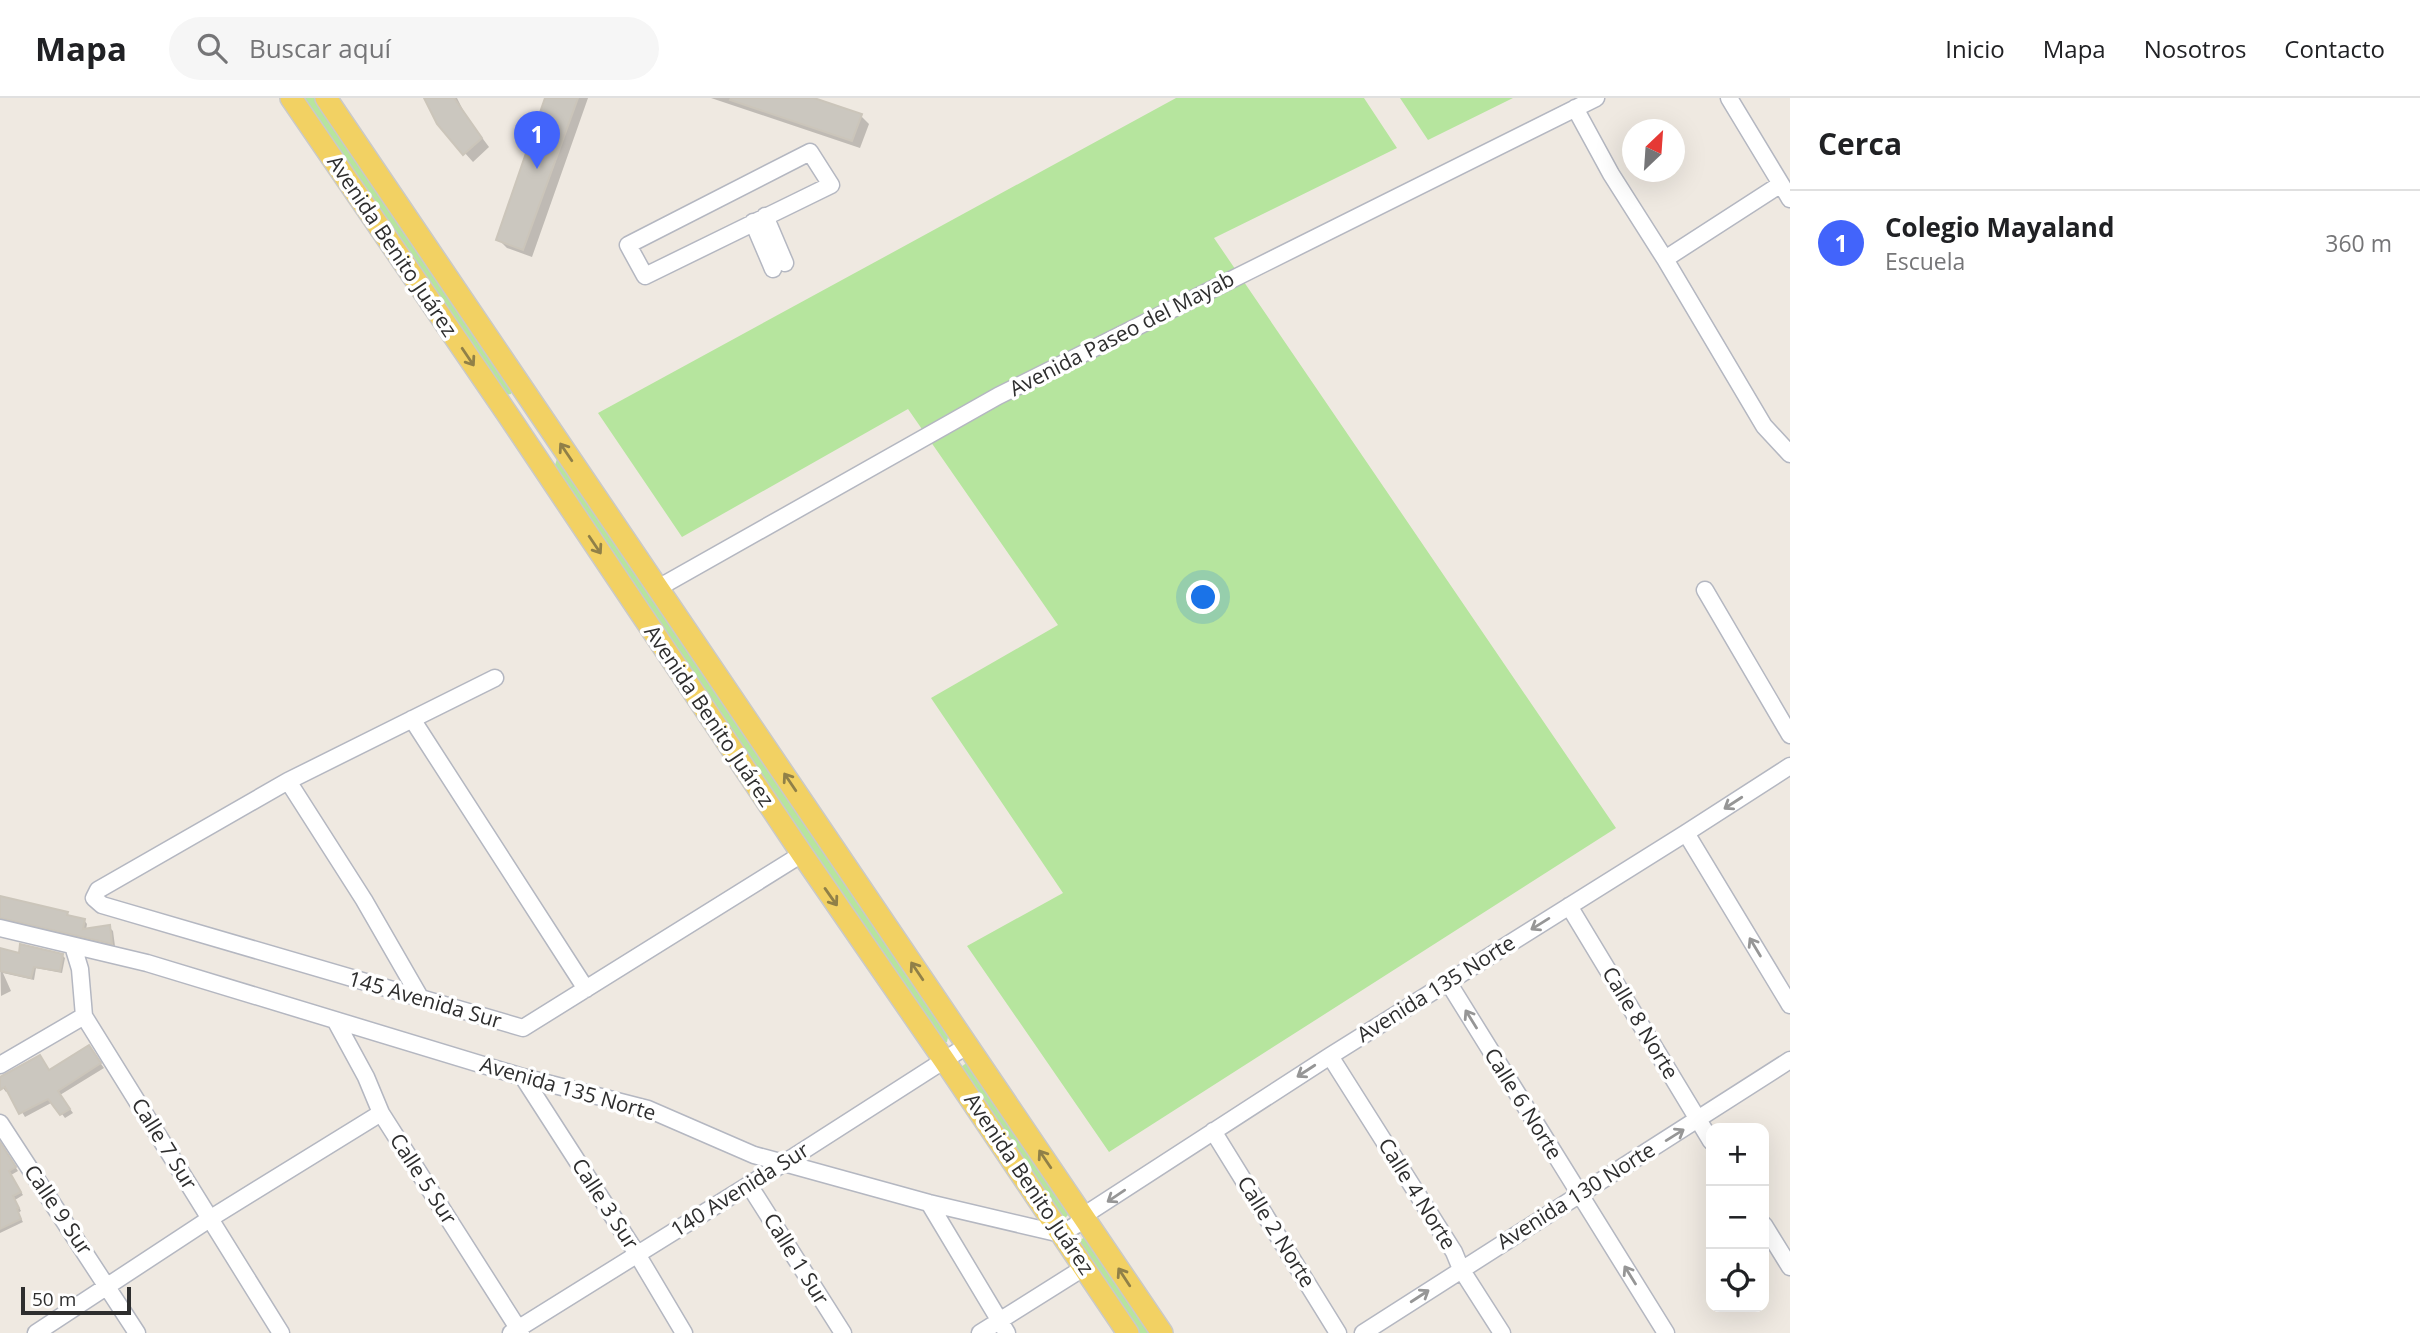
<!DOCTYPE html>
<html lang="es">
<meta charset="utf-8">
<style>
:root{--surface:#fff;--page:#f6f6f6;--text:#202124;--muted:#757577;--line:#e0e0e0;--accent:#4264fb}
body{margin:0;font-family:"Open Sans",sans-serif;background:var(--page);color:var(--text)}
.controls{position:absolute;right:21px;bottom:21px;display:grid;overflow:hidden;border-radius:14px;box-shadow:0 7px 28px #0002}
.controls button{width:63px;height:63px;display:grid;place-items:center;padding:0;border:0;border-bottom:2px solid var(--line);background:var(--surface);color:var(--text);font:35px sans-serif}
.compass{position:absolute;left:1622px;top:21px;width:63px;height:63px;border-radius:50%;background:var(--surface);box-shadow:0 7px 28px #0002;rotate:25deg}
.scale{position:absolute;left:21px;bottom:18px;width:110px;box-sizing:border-box;padding-left:7px;border:4px solid #2e2e2e;border-top:0;font-size:19px;line-height:24px;white-space:nowrap;color:#2e2e2e;-webkit-text-stroke:5px #fff;paint-order:stroke}
.you{position:absolute;left:1204px;top:500px;width:24px;height:24px;margin:-18px;border:5px solid #fff;border-radius:50%;background:#1a73e8;box-shadow:0 0 0 10px #1a73e833}
.badge{display:grid;place-items:center;width:46px;height:46px;border-radius:50%;background:var(--accent);color:#fff;font-size:23px;font-weight:700}
.pin{position:absolute;translate:-50% -58px;filter:drop-shadow(0 2px 4px #0008)}
.pin::after{content:'';position:absolute;top:37px;width:24px;height:21px;background:inherit;clip-path:polygon(0 0,100% 0,50% 100%)}
.list{margin:0;padding:0;list-style:none}
h2{display:flex;justify-content:space-between;align-items:center;height:91px;margin:0;padding:0 28px;font-size:30px}
h2 small{font-size:23px;font-weight:400;color:var(--muted)}
.list li{display:grid;grid-template-columns:46px 1fr auto;gap:21px;align-items:center;box-sizing:border-box;height:105px;padding:0 28px;border-top:2px solid var(--line)}
.list b{display:block;font-size:26px;white-space:nowrap}
.list p{margin:0;font-size:23px;white-space:nowrap;color:var(--muted)}
.list em{font-size:23px;font-style:normal;color:var(--muted)}
.icon{flex:none;width:38px;height:38px;fill:none;stroke:currentColor;stroke-width:2;stroke-linecap:round;stroke-linejoin:round}
.map{position:relative;flex:none;width:1790px;height:1235px;overflow:hidden}
header{display:flex;align-items:center;gap:42px;box-sizing:border-box;height:98px;padding:0 35px;background:var(--surface);border-bottom:2px solid var(--line)}
header strong{font-size:33px}
nav{display:flex;gap:38px;margin-inline-start:auto;font-size:24px}
.search{width:490px;height:63px;background:var(--page);display:flex;align-items:center;gap:18px;box-sizing:border-box;padding:0 24px;border-radius:38px;color:var(--muted);font-size:26px}
main{display:flex}
aside{flex:1;background:var(--surface)}
.map>svg:first-child{display:block}
.green{fill:#b6e59e}
.shadow{fill:#0003}
.building{fill:#cbc7bf;stroke:#cbc5ba;stroke-width:2}
.lines{fill:none;stroke-linecap:round;stroke-linejoin:round}
.minor-casing{stroke:#b4b7c1;stroke-width:19}
.major-casing{stroke:#c9c9c9;stroke-width:24}
.minor{stroke:#fff;stroke-width:16}
.major{stroke:#f2d163;stroke-width:21}
.oneway{stroke:#908048}
.oneway2{stroke:#969696}
.labels{text-anchor:middle;stroke-width:7;stroke-linejoin:round;paint-order:stroke}
.street-label{font-size:21px;fill:#2e2e2e;stroke:#fff}
</style>
<header>
<strong>Mapa</strong>
<div class="search"><svg class="icon" aria-label="search" viewBox="0 0 24 24"><circle cx="10" cy="10" r="6"/><path d="M15 15l6 6"/></svg>Buscar aquí</div>
<nav><a>Inicio</a><a>Mapa</a><a>Nosotros</a><a>Contacto</a></nav>
</header>
<main>
<div class="map">
<svg width="1790" height="1235" viewBox="0 0 1790 1235">
<rect width="100%" height="100%" fill="#efe9e1"/>
<path class="green" d="M305,0H316L512,292L511,296L504,297Z
M1176,0H1364L1397,50L1214,140L1616,730L1109,1054L967,848L1063,795L931,600L1058,527L908,311L682,439L598,315Z
M1400,0H1513L1428,42Z
M557,361L563,365L758,653L948,939L947,944H939L554,370Z
M965,966H971L1069,1116L1064,1121L961,969Z
M1087,1138L1156,1235H1138L1078,1147L1080,1142Z"/>
<path class="shadow" d="M427,0H457L466,18L489,49L473,64L438,25Z
M547,0H588L532,159L507,150L498,141Z
M711,0H808L861,18L869,26L860,50Z
M0,800L67,815L71,820L84,822L87,826L86,832L109,829L113,833L115,848L7,823L0,824Z
M0,852L20,857H62L65,860L62,875L36,870L34,882L3,875L11,893L1,898Z
M89,949L104,970L60,997L73,1015L65,1020L53,1004L25,1019L9,993L6,994L0,986V981L40,959L50,973Z
M0,1045L18,1073L11,1077L23,1097L15,1102L21,1113L18,1115L23,1124L0,1135Z"/>
<path class="building" d="M424,0H454L482,40L463,57L437,26Z
M545,0H578L523,152L496,142Z
M731,0H814L862,16L852,43L730,2Z
M0,798L68,814L67,817L85,821L83,831L110,827L112,846L0,820Z
M20,846L63,856L60,873L34,869L31,880L0,873V850L19,855Z
M89,947L101,965L58,993L70,1011L60,1017L48,1001L19,1016L5,989L0,992V979L40,957L49,972Z
M0,1044L16,1069L9,1073L21,1094L13,1098L19,1110L17,1111L21,1121L0,1131Z"/>
<g class="lines">
<g class="minor-casing">
<path id="minor" d="M1729,0L1790,101
M1575,10L1611,76L1665,161
M810,54L831,87L645,178L628,147Z
M1781,86L1665,161L1764,328L1790,356
M765,118L785,165
M753,124L773,171
M658,490L998,298L1596,0
M1705,492L1790,637
M495,580L288,683L98,792L94,800L102,807L523,930L802,756
M412,621L586,891
M288,683L364,802L421,901
M1686,735L1790,907
M1569,808L1711,1043
M0,830L147,865L523,979L648,1011L754,1057L784,1065L929,1105L1061,1136L1076,1127L1083,1118L1330,958L1686,735L1790,668
M73,848L80,871L84,918L281,1235
M1448,884L1666,1235
M335,922L366,979L381,1015L521,1235
M1330,958L1454,1154L1461,1171L1502,1235
M0,967L84,918
M523,979L637,1156L684,1235
M0,1025L137,1235
M1213,1033L1338,1235
M749,1087L843,1235
M929,1105L1007,1235
M1764,1127L1790,1169
M36,1235L211,1120L381,1015
M511,1235L784,1065L968,947
M980,1235L1085,1169
M1363,1235L1790,962"/>
</g>
<g class="major-casing">
<path id="major" d="M291,0L508,317L802,756L944,962L1128,1235
M326,0L1162,1235"/>
</g>
<use href="#minor" class="minor"/>
<use href="#major" class="major"/>
</g>
<defs><path id="oneway-shaft" d="M-6 0H5M1.5-3L5.5 0L1.5 3" fill="none" stroke-width="1.6" stroke-linecap="round" stroke-linejoin="round" transform="scale(1.75)"/></defs>
<g class="oneway">
<use href="#oneway-shaft" transform="translate(468 259) rotate(56)"/>
<use href="#oneway-shaft" transform="translate(566 354) rotate(-124)"/>
<use href="#oneway-shaft" transform="translate(595 447) rotate(56)"/>
<use href="#oneway-shaft" transform="translate(790 684) rotate(-124)"/>
<use href="#oneway-shaft" transform="translate(831 799) rotate(55)"/>
<use href="#oneway-shaft" transform="translate(917 873) rotate(-124)"/>
<use href="#oneway-shaft" transform="translate(1045 1061) rotate(-124)"/>
<use href="#oneway-shaft" transform="translate(1124 1179) rotate(-123)"/>
</g>
<g class="oneway2">
<use href="#oneway-shaft" transform="translate(1733 705) rotate(147)"/>
<use href="#oneway-shaft" transform="translate(1540 826) rotate(148)"/>
<use href="#oneway-shaft" transform="translate(1755 849) rotate(-121)"/>
<use href="#oneway-shaft" transform="translate(1471 921) rotate(-122)"/>
<use href="#oneway-shaft" transform="translate(1306 973) rotate(147)"/>
<use href="#oneway-shaft" transform="translate(1675 1037) rotate(-32)"/>
<use href="#oneway-shaft" transform="translate(1116 1098) rotate(146)"/>
<use href="#oneway-shaft" transform="translate(1630 1177) rotate(-122)"/>
<use href="#oneway-shaft" transform="translate(1420 1198) rotate(-33)"/>
</g>
<g class="labels">
<g class="street-label">
<text transform="translate(392 148) rotate(56)" y="7">Avenida Benito Juárez</text>
<text transform="translate(1122 236) rotate(-27)" y="7">Avenida Paseo del Mayab</text>
<text transform="translate(709 618) rotate(56)" y="7">Avenida Benito Juárez</text>
<text transform="translate(1436 891) rotate(-32)" y="7">Avenida 135 Norte</text>
<text transform="translate(425 902) rotate(16)" y="7">145 Avenida Sur</text>
<text transform="translate(1640 925) rotate(59)" y="7">Calle 8 Norte</text>
<text transform="translate(568 991) rotate(16)" y="7">Avenida 135 Norte</text>
<text transform="translate(1523 1006) rotate(58)" y="7">Calle 6 Norte</text>
<text transform="translate(164 1046) rotate(58)" y="7">Calle 7 Sur</text>
<text transform="translate(423 1081) rotate(57)" y="7">Calle 5 Sur</text>
<text transform="translate(1029 1086) rotate(56)" y="7">Avenida Benito Juárez</text>
<text transform="translate(740 1092) rotate(-32)" y="7">140 Avenida Sur</text>
<text transform="translate(1417 1096) rotate(58)" y="7">Calle 4 Norte</text>
<text transform="translate(1576 1098) rotate(-32)" y="7">Avenida 130 Norte</text>
<text transform="translate(605 1106) rotate(57)" y="7">Calle 3 Sur</text>
<text transform="translate(58 1112) rotate(56)" y="7">Calle 9 Sur</text>
<text transform="translate(1276 1134) rotate(58)" y="7">Calle 2 Norte</text>
<text transform="translate(796 1161) rotate(58)" y="7">Calle 1 Sur</text>
</g>
</g>
</svg>
<div class="controls">
<button>+</button>
<button>−</button>
<button><svg class="icon" aria-label="locate" viewBox="0 0 24 24"><circle cx="12" cy="12" r="6"/><path d="M12 2v4M12 18v4M2 12h4M18 12h4"/></svg></button>
</div>
<svg class="compass" viewBox="-18 -18 36 36"><path d="M0-13l5 13h-10z" fill="#e53935"/><path d="M0 13l5-13h-10z" fill="#757577"/></svg>
<div class="scale">50 m</div>
<div class="you"></div>
<div class="pin badge" style="left:537px;top:71px">1</div>
</div>
<aside>
<h2>Cerca<small></small></h2>
<ul class="list">
<li><span class="badge">1</span><div><b>Colegio Mayaland</b><p>Escuela</p></div><em>360 m</em></li>
</ul>
</aside>
</main>
